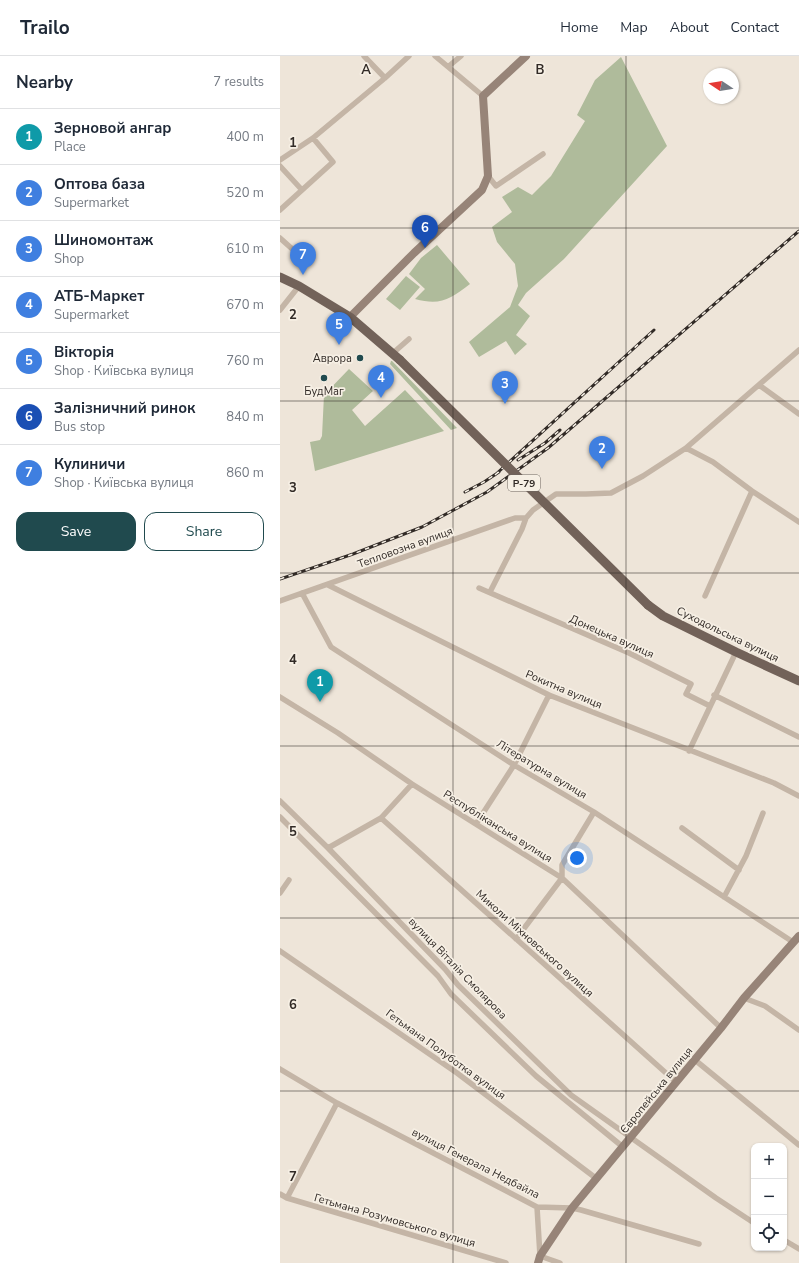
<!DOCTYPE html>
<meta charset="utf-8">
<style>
:root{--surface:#fff;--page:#f2f2f3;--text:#1f2937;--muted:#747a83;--line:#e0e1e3;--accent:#204a4e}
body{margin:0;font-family:"Nunito Sans",sans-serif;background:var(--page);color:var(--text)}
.controls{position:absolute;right:12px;bottom:12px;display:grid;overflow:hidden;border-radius:8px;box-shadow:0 1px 3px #0004}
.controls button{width:36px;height:36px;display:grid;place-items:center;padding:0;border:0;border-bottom:1px solid var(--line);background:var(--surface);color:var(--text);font:20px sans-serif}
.compass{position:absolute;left:423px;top:12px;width:36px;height:36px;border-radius:50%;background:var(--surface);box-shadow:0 1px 3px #0004;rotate:282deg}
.you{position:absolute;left:297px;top:802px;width:14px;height:14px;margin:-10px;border:3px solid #fff;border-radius:50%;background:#1a73e8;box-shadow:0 0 0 6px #1a73e833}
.badge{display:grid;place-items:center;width:26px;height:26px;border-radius:50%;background:var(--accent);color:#fff;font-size:13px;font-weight:700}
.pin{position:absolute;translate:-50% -33px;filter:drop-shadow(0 1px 2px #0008)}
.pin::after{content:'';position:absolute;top:21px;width:14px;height:12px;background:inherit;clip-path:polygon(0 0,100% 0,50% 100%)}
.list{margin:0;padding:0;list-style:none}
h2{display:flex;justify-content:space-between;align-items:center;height:52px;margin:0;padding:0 16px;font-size:17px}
h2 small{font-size:13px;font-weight:400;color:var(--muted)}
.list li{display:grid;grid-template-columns:26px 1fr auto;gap:12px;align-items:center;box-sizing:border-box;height:56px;padding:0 16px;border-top:1px solid var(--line)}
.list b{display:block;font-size:15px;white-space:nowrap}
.list p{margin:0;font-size:13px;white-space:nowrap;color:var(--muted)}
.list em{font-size:13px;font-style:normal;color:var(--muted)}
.actions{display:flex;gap:8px;padding:12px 16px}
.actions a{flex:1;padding:9px 0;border:1px solid var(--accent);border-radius:12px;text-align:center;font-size:14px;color:var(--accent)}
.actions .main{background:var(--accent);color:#fff}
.icon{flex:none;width:22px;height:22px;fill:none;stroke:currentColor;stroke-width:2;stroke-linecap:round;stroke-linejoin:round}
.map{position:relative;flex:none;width:519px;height:1207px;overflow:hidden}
header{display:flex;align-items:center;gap:24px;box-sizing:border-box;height:56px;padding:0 20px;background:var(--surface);border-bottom:1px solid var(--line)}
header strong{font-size:19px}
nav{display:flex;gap:22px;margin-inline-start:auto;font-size:14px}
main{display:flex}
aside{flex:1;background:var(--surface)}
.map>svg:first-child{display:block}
.green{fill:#afbb9b}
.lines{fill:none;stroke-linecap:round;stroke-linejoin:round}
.street{stroke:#c4b5a6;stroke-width:5.5}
.secondary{stroke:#978478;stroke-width:8}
.primary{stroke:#726259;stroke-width:9}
.rail-casing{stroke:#312a26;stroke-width:3}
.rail{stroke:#f6efe4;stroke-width:1.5;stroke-dasharray:4.5;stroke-linecap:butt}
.primary-bridge{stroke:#726259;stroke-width:9}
.grid{fill:none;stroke:#312a26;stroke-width:1;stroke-opacity:0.55}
.poi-dot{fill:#204a4e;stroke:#f6efe4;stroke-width:1.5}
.labels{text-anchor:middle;stroke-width:3.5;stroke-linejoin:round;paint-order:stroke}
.shield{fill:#f6efe4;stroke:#6c655f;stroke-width:1}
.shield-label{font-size:10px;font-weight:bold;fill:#312a26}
.poi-label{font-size:11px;fill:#312a26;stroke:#f6efe4;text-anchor:end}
.street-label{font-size:11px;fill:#312a26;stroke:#f6efe4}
.grid-label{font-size:13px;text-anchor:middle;font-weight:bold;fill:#312a26;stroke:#f6efe4;stroke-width:3.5;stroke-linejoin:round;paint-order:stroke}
</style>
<header>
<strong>Trailo</strong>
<nav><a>Home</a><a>Map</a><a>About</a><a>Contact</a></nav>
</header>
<main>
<aside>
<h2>Nearby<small>7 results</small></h2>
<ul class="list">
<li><span class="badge" style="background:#0f9aa8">1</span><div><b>Зерновой ангар</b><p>Place</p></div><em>400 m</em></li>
<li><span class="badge" style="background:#3f7fe0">2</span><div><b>Оптова база</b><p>Supermarket</p></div><em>520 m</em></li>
<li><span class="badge" style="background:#3f7fe0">3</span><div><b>Шиномонтаж</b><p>Shop</p></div><em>610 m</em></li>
<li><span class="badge" style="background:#3f7fe0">4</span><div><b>АТБ-Маркет</b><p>Supermarket</p></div><em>670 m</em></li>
<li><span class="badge" style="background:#3f7fe0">5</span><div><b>Вікторія</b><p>Shop · Київська вулиця</p></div><em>760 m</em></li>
<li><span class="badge" style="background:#1a4fb4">6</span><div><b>Залізничний ринок</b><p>Bus stop</p></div><em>840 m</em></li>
<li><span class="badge" style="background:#3f7fe0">7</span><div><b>Кулиничи</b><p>Shop · Київська вулиця</p></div><em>860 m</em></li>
</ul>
<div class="actions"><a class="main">Save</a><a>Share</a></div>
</aside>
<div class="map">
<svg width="519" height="1207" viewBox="0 0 519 1207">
<rect width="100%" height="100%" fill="#eee5d9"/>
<path class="green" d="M341,1L387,90L284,203L246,237L238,249L250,260L236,279L247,288L235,299L226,285L199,301L189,286L230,251L238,230L235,208L217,186L212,171L232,156L222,141L238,131L252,139L271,120L305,65L297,59L315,24Z
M157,189L190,228C170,243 161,250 135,243L145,233L129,218L141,202Z
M126,220L140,231L120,254L106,243Z
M111,305H112L177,372L171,374L110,308Z
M69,313L93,335L72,354L85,370L125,334L164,375L35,415L30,386L40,384L42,380L44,339Z"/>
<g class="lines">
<path class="street" d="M84,0L105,22
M155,0L203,40
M169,10L181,0
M0,104L33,82L105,22L129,0
M0,110L22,134
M208,120L216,130L263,98
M0,154L53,106L33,82
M0,182L28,207
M0,254L19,230
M113,297L129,283
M479,329L519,358
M406,392L433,406L472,435L519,466
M48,529L269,639L494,727L519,740
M199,532L349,597L411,628L406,638L430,650
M210,536L242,473L246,462
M22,537L51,591L234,709L314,756L513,886
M425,540L472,435
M0,545L235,462H246L253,454L276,438H306L331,437L363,420L406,392L519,294
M434,639L519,681
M0,641L58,677L132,728L282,822L441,972
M409,695L456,596
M0,745L48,792L165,913L178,929L291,1039L436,1142L474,1167
M0,761L158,920L171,938L256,1020L343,1091
M101,762L396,1026
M196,768L234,709L269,639
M402,772L459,814
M48,792L101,762L132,728
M0,837L9,824
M444,841L466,800L483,757
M236,883L282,822V809L314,756
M0,895L177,1017L317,1123
M464,942L485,950L519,974
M415,1004L519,1089
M0,1013L57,1047L257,1151L292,1152L301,1154L419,1188
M0,1138L7,1142L226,1207
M7,1142L57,1047
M257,1151L260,1200L280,1207
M504,1184L519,1193"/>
<path class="secondary" d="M70,261L134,197L202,134L208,120L203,40L246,0
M258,1207L260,1200L292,1152L441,972L464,942L519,880"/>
<path class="primary" d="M0,221L19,230L70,261L120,304
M368,549L383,560L456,596L519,625"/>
<g class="rail-casing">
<path id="rail" d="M238,404L265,387L280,374
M215,419L374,274
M185,436L204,426L219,416
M0,523L73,498L142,471L207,436L268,392L519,175"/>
</g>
<use href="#rail" class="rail"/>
<path class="primary-bridge" d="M120,304L215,398L368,549"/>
</g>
<path class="grid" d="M173,0V1207M346,0V1207M0,172H519M0,345H519M0,517H519M0,690H519M0,862H519M0,1035H519"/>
<g class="poi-dot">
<circle cx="80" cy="302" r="4"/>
<circle cx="44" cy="322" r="4"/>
</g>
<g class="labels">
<rect class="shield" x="228" y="419" width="32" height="16" rx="3"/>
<g class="shield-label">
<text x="244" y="431">Р-79</text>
</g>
<g class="poi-label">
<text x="72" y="306">Аврора</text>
<text x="44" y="339" text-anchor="middle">БудМаг</text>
</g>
<g class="street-label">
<text transform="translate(125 491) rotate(-20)" y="4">Тепловозна вулиця</text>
<text transform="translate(448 578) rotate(26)" y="4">Суходольська вулиця</text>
<text transform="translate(332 580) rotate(24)" y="4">Донецька вулиця</text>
<text transform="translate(284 633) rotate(23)" y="4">Рокитна вулиця</text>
<text transform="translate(262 713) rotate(31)" y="4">Літературна вулиця</text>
<text transform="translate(218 770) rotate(32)" y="4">Республіканська вулиця</text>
<text transform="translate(255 887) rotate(42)" y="4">Миколи Міхновського вулиця</text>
<text transform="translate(178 912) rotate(46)" y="4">вулиця Віталія Смолярова</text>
<text transform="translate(166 998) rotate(36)" y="4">Гетьмана Полуботка вулиця</text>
<text transform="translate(376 1034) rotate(-51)" y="4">Європейська вулиця</text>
<text transform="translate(196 1107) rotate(27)" y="4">вулиця Генерала Недбайла</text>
<text transform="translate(115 1164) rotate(16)" y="4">Гетьмана Розумовського вулиця</text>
</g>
</g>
<g class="grid-label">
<text x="86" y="18">A</text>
<text x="260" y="18">B</text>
<text x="13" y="91">1</text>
<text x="13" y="263">2</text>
<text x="13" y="436">3</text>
<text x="13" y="608">4</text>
<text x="13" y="780">5</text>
<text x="13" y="953">6</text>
<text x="13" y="1125">7</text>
</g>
</svg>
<div class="controls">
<button>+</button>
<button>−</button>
<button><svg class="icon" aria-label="locate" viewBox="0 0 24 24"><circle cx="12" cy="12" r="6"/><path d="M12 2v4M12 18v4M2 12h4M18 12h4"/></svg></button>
</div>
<svg class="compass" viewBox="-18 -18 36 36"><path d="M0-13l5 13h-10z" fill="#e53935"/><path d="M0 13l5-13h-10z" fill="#747a83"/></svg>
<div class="you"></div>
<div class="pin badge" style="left:40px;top:646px;background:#0f9aa8">1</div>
<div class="pin badge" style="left:322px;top:413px;background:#3f7fe0">2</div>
<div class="pin badge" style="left:225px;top:348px;background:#3f7fe0">3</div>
<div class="pin badge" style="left:101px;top:342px;background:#3f7fe0">4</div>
<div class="pin badge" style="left:59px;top:289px;background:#3f7fe0">5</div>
<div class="pin badge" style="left:145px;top:192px;background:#1a4fb4">6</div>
<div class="pin badge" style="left:23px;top:219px;background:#3f7fe0">7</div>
</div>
</main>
